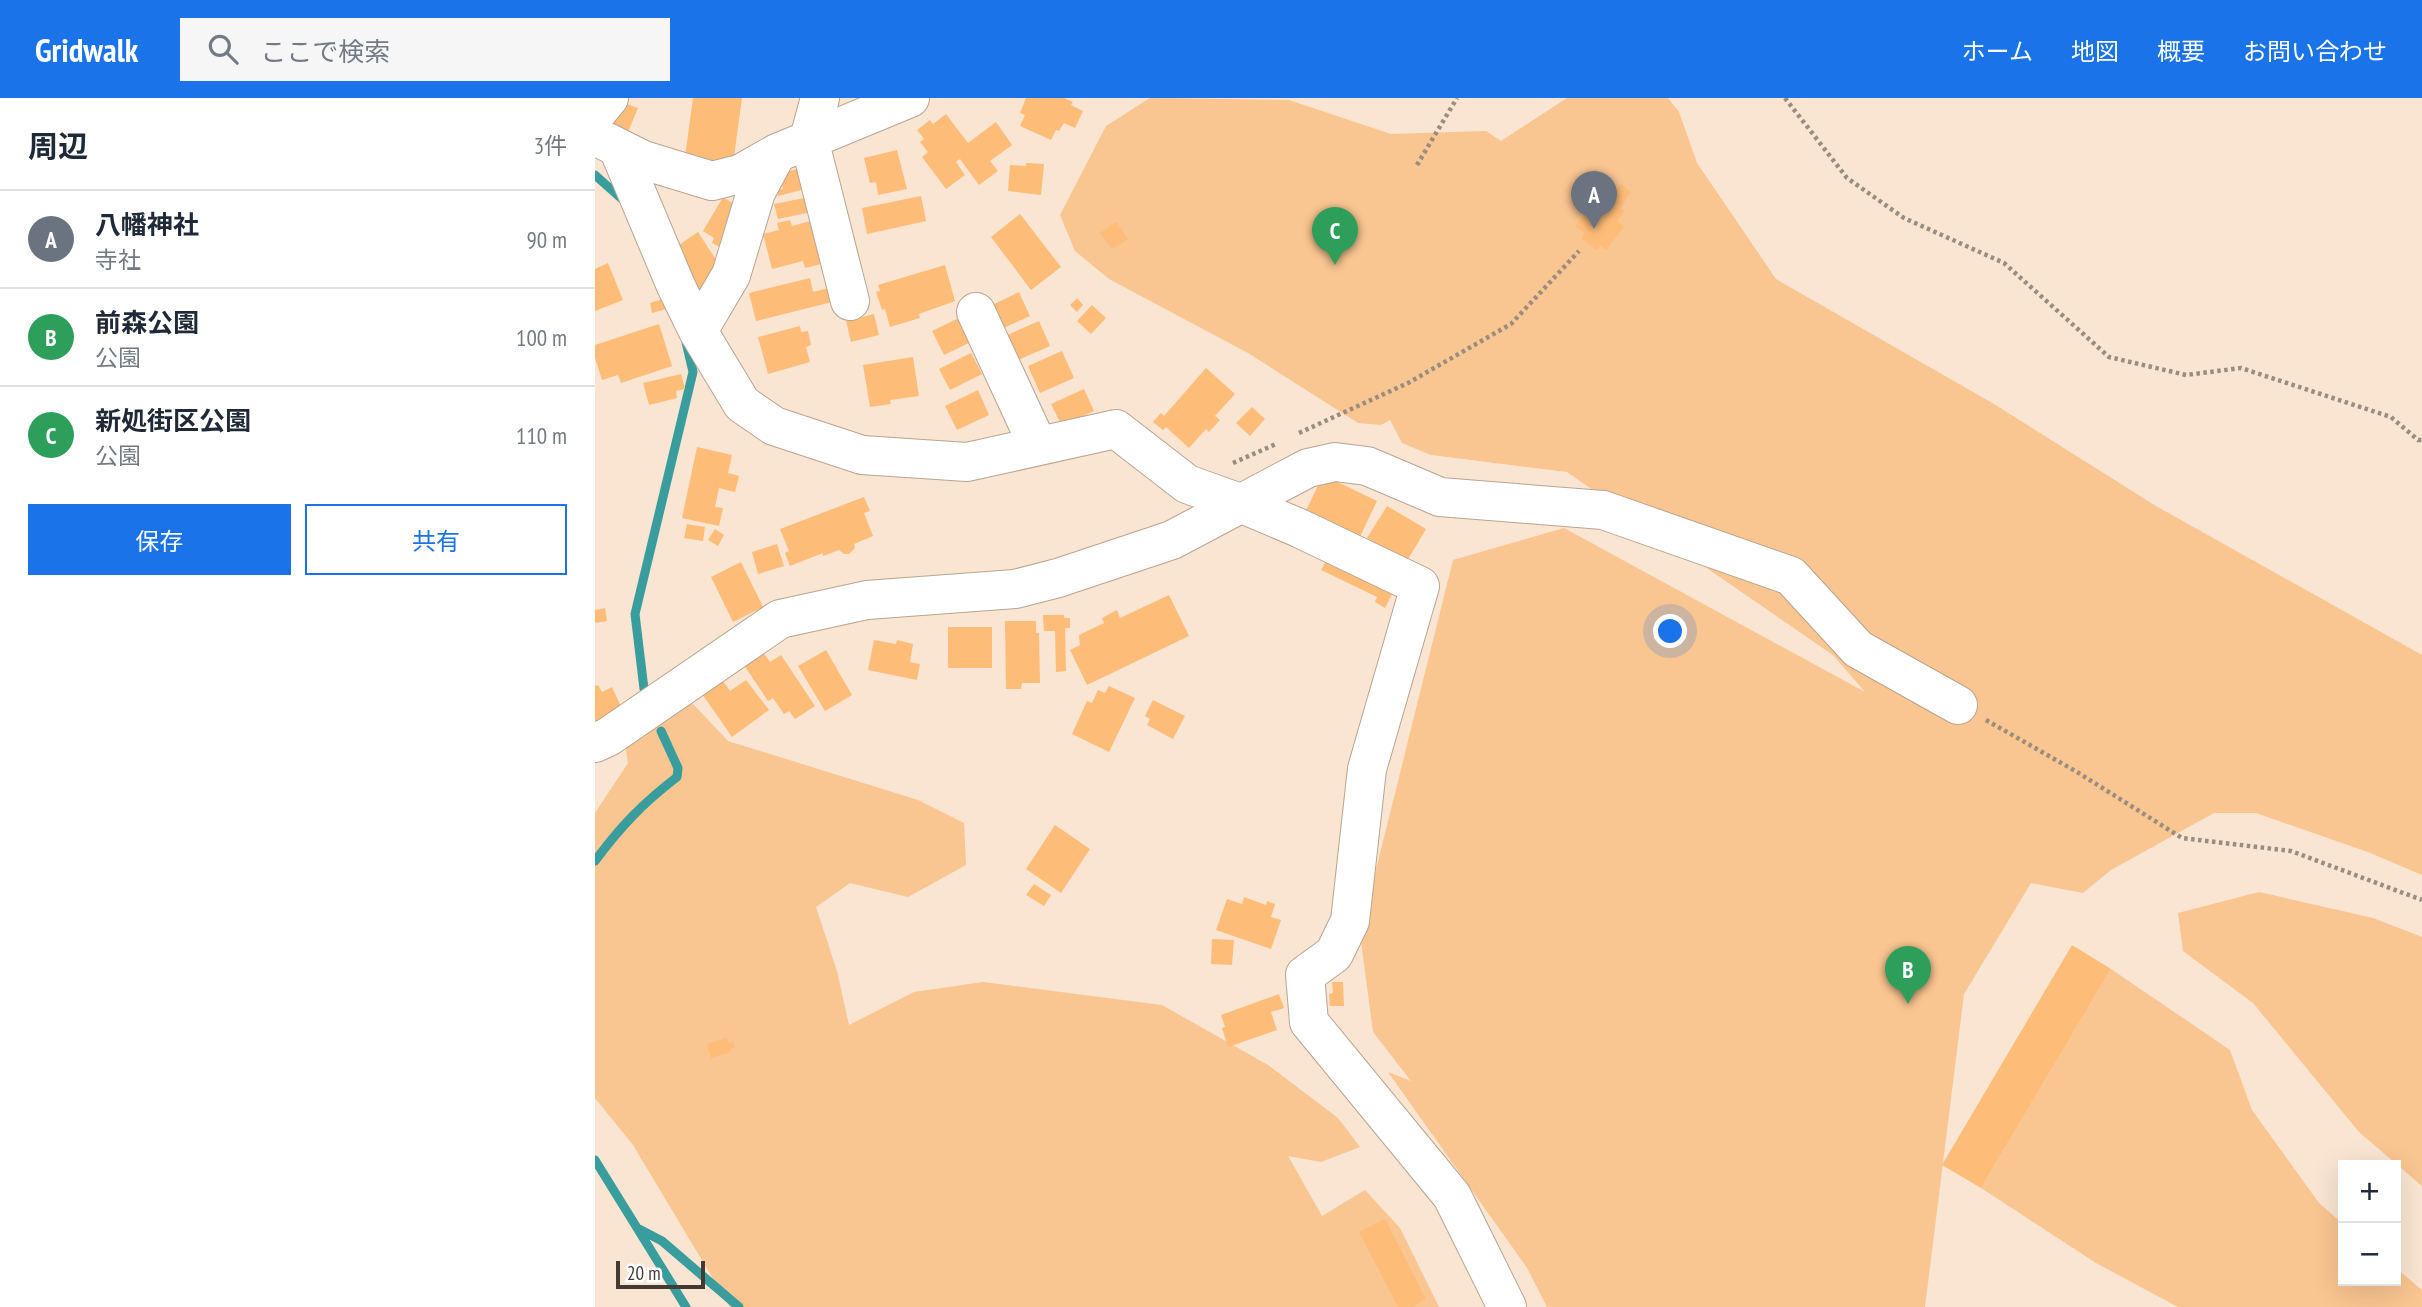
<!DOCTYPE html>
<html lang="ja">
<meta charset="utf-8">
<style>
:root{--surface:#fff;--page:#f6f6f7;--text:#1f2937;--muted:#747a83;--line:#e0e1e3;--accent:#1a73e8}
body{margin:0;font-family:"PT Sans Narrow","Noto Sans JP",sans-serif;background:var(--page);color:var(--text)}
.controls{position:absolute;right:21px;bottom:21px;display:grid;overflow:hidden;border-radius:0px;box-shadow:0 7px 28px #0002}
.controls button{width:63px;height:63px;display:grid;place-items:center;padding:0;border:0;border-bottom:2px solid var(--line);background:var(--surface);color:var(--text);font:35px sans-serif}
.scale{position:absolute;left:21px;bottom:18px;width:89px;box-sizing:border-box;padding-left:7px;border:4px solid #433b33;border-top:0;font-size:19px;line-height:24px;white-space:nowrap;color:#433b33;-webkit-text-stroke:5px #fff;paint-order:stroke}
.you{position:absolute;left:1076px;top:534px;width:24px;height:24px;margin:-18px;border:5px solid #fff;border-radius:50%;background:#1a73e8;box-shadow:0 0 0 10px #1a73e833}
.badge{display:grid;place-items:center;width:46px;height:46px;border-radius:50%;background:var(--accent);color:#fff;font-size:23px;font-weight:700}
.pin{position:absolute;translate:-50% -58px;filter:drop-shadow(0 2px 4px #0008)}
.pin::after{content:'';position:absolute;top:37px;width:24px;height:21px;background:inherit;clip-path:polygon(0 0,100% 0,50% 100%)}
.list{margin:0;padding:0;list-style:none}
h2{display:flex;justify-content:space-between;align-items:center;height:91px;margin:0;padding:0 28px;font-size:30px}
h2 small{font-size:23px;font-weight:400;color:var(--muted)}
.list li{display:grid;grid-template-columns:46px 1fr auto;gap:21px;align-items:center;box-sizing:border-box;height:98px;padding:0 28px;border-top:2px solid var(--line)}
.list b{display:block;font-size:26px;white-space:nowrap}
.list p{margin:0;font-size:23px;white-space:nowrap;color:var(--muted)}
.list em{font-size:23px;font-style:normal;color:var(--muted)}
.actions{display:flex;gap:14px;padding:21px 28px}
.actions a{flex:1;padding:16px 0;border:2px solid var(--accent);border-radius:0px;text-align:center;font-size:24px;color:var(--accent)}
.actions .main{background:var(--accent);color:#fff}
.icon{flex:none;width:38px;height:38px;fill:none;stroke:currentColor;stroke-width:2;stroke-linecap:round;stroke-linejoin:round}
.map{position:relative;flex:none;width:1827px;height:1209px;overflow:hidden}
header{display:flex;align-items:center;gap:42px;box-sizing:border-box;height:98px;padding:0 35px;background:var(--accent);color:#fff}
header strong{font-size:33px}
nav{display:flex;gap:38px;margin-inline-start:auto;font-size:24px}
.search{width:490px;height:63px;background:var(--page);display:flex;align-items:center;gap:18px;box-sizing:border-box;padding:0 24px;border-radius:0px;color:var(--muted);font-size:26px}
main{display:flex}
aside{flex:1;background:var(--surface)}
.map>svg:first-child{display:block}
.green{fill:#f9c590}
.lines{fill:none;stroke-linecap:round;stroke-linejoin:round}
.stream{stroke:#399d9d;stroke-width:9}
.building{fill:#febc79}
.minor-casing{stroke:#b8a592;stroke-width:40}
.path{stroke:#9a8c7f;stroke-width:4.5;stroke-dasharray:3.5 3.5;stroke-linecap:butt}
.minor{stroke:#fff;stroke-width:38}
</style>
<header>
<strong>Gridwalk</strong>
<div class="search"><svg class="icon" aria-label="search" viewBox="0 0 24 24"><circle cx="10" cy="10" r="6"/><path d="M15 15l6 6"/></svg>ここで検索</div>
<nav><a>ホーム</a><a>地図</a><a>概要</a><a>お問い合わせ</a></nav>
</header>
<main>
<aside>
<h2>周辺<small>3件</small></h2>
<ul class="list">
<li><span class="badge" style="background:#6b7280">A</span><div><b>八幡神社</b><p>寺社</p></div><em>90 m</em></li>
<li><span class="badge" style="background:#2e9e5b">B</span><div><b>前森公園</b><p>公園</p></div><em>100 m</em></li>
<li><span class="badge" style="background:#2e9e5b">C</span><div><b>新処街区公園</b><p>公園</p></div><em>110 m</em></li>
</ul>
<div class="actions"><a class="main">保存</a><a>共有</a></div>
</aside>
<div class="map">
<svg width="1827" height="1209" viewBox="0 0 1827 1209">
<rect width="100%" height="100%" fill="#f9e5d1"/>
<path class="green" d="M555,0L694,2L796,36L891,33L906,43L972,0H1073L1084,14L1102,65L1181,181L1399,306L1561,408L1827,557V777L1773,754L1661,715H1619L1516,772L1488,795L1436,785L1369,896L1330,1209H952L932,1170L793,974L816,983L778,934L765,836L858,462L969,430L1270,594L1238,557L972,374L836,357L807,345L795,322L786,327L763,325L653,255L514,181L480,153L465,117L511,28Z
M69,604L98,606L133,643L323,702L369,725L371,767L313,799L255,785L221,809L242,873L254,927L319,894L388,884L567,907L673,967L743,1020L765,1049L726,1064L693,1058L727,1118L770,1092L805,1130L844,1209H135L38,1047L0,1000V715L33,665L29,641Z
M1664,794L1778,820L1827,839V1088L1764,1034L1658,905L1588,853L1583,815Z
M1516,871L1635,952L1657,1012L1724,1105L1748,1126V1183H1801V1170L1827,1192V1209H1583L1501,1165L1386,1090Z"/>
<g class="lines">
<path class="stream" d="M0,77L28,102
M49,591L40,516L98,274L91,244
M0,763C26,728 47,706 82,679L83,670L66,633
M0,1062L91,1209
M44,1131L67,1143L144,1209"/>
</g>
<path class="building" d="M98,0H147L138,66L90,59Z
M431,0H469L478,4L476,7L488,13L480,30L469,25L464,33L461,32L456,42L425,28L430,17L425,15Z
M24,3L43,10L33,34L15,28Z
M351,16L373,45L401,24L417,47L395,63L403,73L384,87L365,61L361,64L370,77L351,91L327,59L333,54L325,44L329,41L322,32L335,22L338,26Z
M302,52L312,91L283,97L281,84L275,85L269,60Z
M431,65L449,66L446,97L413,93L415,67L431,68Z
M209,69L214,90L183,98L181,92L188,91L184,76Z
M1026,86L1036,94L1025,110L1029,113L1022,123L1029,128L1011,152L1006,148L1002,152L986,140L990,135L980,129L998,105L1003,108L1009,99L1014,103Z
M326,98L331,123L272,136L267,110Z
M128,99L137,105L140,101L128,151L117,145L119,140L108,133Z
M214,99L217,114L183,121L179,106Z
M425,116L466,169L436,192L396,139Z
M195,122L197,128L219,122L230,165L210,170L208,163L177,171L168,136L184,132L182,125Z
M521,124L533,141L517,151L505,135Z
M103,134L129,174L106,195L78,151Z
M13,165L28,202L0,213V171Z
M350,167L360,203L324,216L325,220L295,229L290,211L287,212L281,194L285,193L283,187Z
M215,180L218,194L237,189L241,203L161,223L154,195Z
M424,194L435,218L402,233L391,210Z
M482,200L488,207L482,214L475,207Z
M68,201L71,211L57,215L55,205Z
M497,207L511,220L496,236L482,223Z
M279,216L284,237L256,244L251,223Z
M368,218L380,242L349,257L337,233Z
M444,223L455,248L423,262L412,237Z
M64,226L77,268L26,285L23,277L7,282L0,260V247Z
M205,228L206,234L213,233L216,247L211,249L215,264L173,276L163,239Z
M467,253L479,280L445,295L433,268Z
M376,255L387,276L355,292L344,271Z
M318,259L324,298L295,302L296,306L275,309L268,267Z
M611,270L640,296L620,318L625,322L614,334L611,331L594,350L571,329L568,332L558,324L566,315L569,318Z
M86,276L90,291L81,293L82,300L54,307L48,285Z
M489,291L499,313L467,328L456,306Z
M383,292L394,317L362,332L350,308Z
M657,309L670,321L655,338L641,325Z
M102,349L137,357L133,375L144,378L140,394L124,390L120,409L128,410L124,428L87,420Z
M728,377L782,403L761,447L707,421Z
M269,399L275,413L269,415L278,438L259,446L260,450L254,456H249L244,452L228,458V455L195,468L190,455L194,453L185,431Z
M792,408L831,431L809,468L800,457L772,440Z
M92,426L110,429L108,443L89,440Z
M120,431L129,437L123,448L113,442Z
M182,446L189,468L163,476L157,454Z
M737,452L803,484L790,510L780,504L782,499L726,472Z
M146,464L168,509L138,524L116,479Z
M574,497L594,538L492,587L475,552L485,547L484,537L509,525L507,520L522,512L525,520Z
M10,510L12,523L0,525V512Z
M448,517H469V520H475V530H470L471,573L461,574L460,533H449Z
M410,523H441V535H444L445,585H427L426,591H411Z
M353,529H397V570H353Z
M279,542L301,546L302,542L318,546L315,564L325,566L322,582L273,572Z
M166,551L175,564L186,557L220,608L200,621L194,613L189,616L178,600L173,603L147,564Z
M231,552L257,597L230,613L203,568Z
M125,579L135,593L151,582L174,612L137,639L105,593Z
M3,587L7,594L17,589L29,615L0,629V588Z
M514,588L540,600L514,654L477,636L492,603L497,605L503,592L510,595Z
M558,602L590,618L578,641L552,627L555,621L550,618Z
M460,727L495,751L466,795L431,771Z
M439,786L456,797L449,808L431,797Z
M649,799L671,807L672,803L680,806L676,819L686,822L676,851L621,832L632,801L647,806Z
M617,841L639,842L637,867L616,866Z
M1477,847L1516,871L1386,1090L1347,1067Z
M737,884H748L749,908H735L734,896L738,895Z
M684,896L689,910L676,914L682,932L633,949L627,930L630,929L626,917Z
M132,940L133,945L138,943L140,949L135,951L136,954L116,960L112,946Z
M790,1121L831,1201L817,1209H803L764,1134Z"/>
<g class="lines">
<g class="minor-casing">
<path id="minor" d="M225,0L214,41L255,203
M0,17L14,0
M0,38L48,62L117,83L145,76L182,55L315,0
M23,50L81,188L103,233
M182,55L161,94L136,177L103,233L147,306L179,328L267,357L372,364L521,331L592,386L645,405L704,430L825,488L772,671L755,823L739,856L710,877L714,924L857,1098L912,1209
M381,214L443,348
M0,645L13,639L185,521L272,502L420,491L463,480L577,442L713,370L740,364L772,368L845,399L1008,412L1196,478L1263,551L1363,607"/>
</g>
<path class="path" d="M1190,0L1252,80L1309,120L1409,165L1514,259L1591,277L1646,270L1796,319L1823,342H1827
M822,67L862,0
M704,335L813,285L916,226L984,153
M638,365L681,346
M1391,622L1482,674L1587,740L1696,753L1827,802"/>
<use href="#minor" class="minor"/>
</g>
</svg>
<div class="controls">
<button>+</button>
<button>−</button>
</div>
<div class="scale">20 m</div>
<div class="you"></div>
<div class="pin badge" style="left:999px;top:131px;background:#6b7280">A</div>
<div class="pin badge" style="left:1313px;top:906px;background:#2e9e5b">B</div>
<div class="pin badge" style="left:740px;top:167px;background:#2e9e5b">C</div>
</div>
</main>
